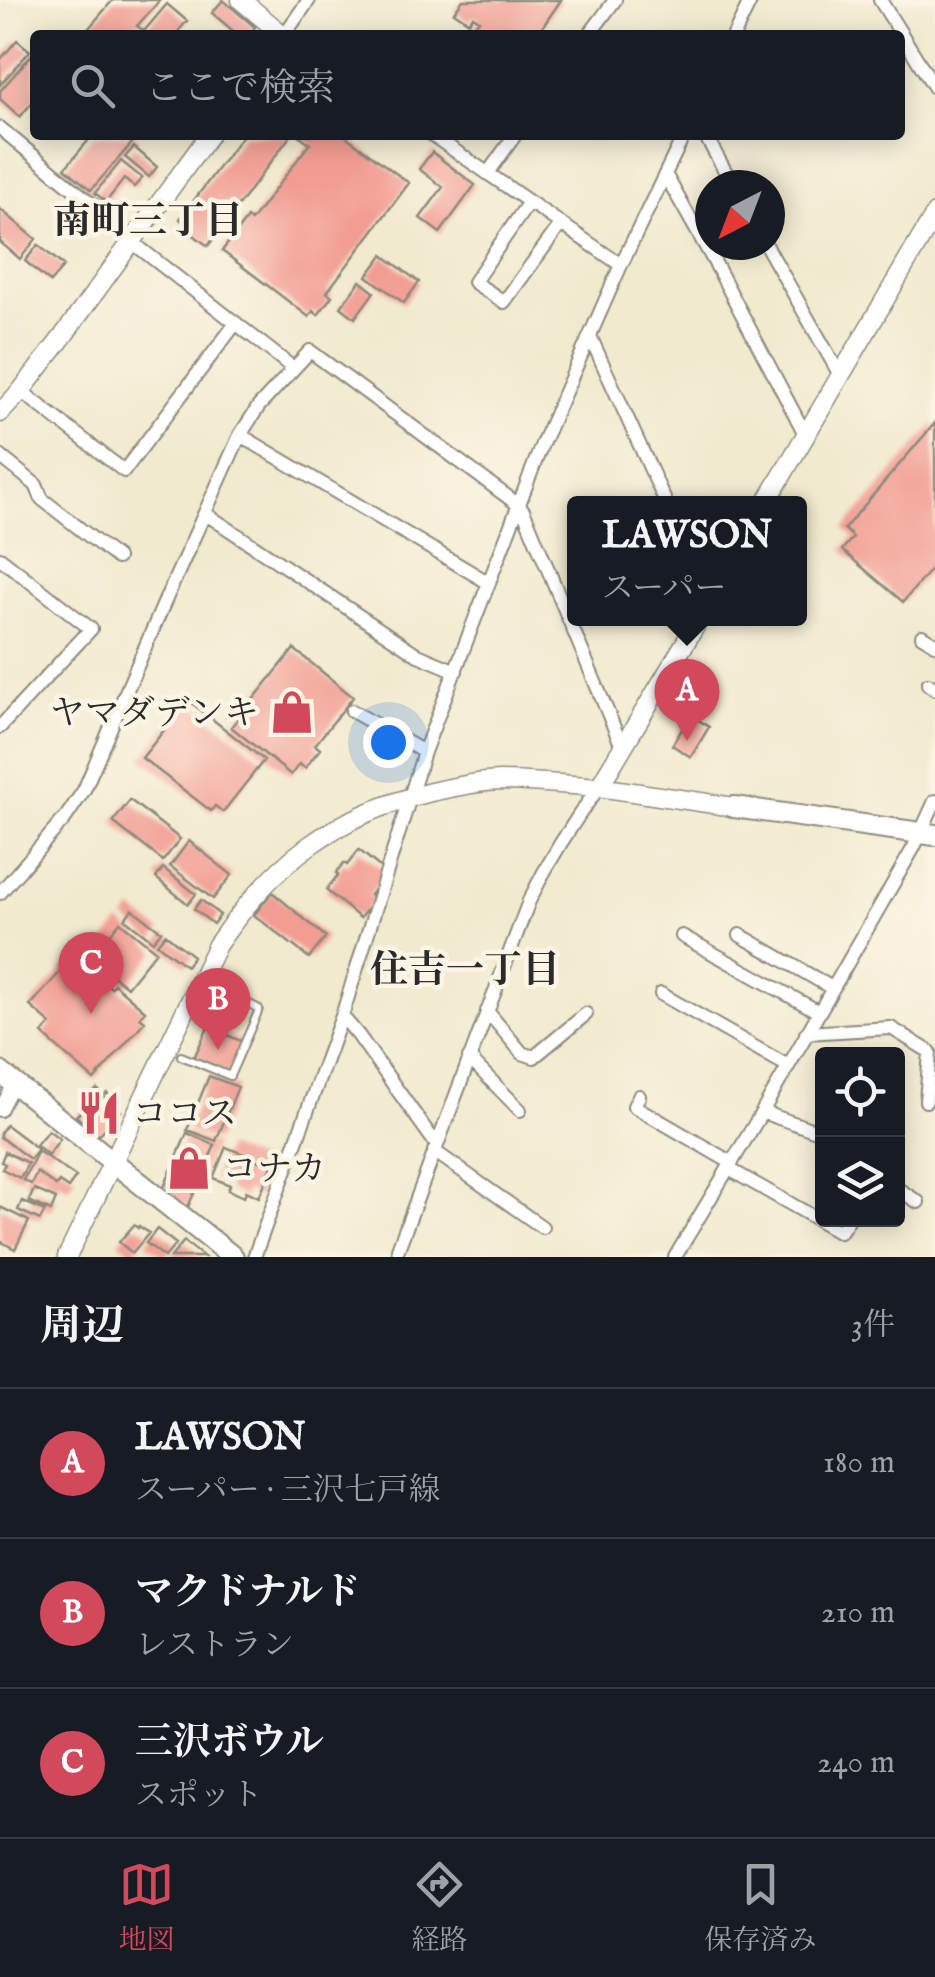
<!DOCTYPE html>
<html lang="ja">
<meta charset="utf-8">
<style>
:root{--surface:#171b24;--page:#20242c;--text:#f1f3f6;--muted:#9ea1a6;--line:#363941;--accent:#d1495b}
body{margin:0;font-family:"IM FELL English","Noto Serif JP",serif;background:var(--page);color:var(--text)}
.controls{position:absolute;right:30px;bottom:30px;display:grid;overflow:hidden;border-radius:10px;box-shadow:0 5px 25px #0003}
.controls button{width:90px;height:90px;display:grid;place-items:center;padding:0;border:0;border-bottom:2px solid var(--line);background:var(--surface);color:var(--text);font:50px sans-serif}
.compass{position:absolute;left:695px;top:170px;width:90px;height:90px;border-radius:50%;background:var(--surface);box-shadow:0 5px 25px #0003;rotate:222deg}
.you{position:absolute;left:388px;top:742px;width:35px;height:35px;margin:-25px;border:8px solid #fff;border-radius:50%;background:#1a73e8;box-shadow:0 0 0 15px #1a73e833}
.badge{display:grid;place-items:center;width:65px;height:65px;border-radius:50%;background:var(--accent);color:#fff;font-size:32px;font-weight:700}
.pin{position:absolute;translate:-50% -82px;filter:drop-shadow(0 2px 5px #0008)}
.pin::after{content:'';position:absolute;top:52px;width:35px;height:30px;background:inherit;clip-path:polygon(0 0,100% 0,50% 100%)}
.popup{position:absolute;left:567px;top:496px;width:240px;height:130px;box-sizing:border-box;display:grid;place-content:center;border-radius:10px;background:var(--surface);filter:drop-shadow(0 2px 8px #0005);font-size:32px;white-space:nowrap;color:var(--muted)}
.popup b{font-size:38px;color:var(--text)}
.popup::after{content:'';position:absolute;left:50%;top:100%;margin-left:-20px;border:20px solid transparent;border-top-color:var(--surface)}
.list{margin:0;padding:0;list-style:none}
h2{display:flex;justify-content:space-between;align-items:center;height:130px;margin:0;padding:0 40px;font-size:42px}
h2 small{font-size:32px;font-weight:400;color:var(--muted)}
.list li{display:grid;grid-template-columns:65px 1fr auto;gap:30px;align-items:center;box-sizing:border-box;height:150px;padding:0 40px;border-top:2px solid var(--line)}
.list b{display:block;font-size:38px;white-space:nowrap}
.list p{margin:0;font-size:32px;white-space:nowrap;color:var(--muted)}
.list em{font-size:32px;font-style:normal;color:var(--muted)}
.icon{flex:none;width:55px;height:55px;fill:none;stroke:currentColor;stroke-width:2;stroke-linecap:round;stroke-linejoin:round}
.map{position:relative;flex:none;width:935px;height:1257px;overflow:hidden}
.search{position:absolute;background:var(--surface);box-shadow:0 5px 25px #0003;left:30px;right:30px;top:30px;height:110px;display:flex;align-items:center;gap:25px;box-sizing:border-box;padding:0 35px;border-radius:10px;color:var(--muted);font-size:38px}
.sheet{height:580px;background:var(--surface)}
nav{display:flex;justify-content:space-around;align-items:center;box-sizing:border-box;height:140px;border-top:2px solid var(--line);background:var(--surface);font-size:28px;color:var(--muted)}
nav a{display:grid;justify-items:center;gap:5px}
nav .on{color:var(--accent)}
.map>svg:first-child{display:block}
.building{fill:#f29c92}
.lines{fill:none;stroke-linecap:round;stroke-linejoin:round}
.lane-casing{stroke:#8e8a7d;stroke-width:10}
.street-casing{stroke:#8e8a7d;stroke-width:16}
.secondary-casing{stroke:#8e8a7d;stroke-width:21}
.primary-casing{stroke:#8e8a7d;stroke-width:24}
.lane{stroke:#fff;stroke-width:6}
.street{stroke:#fff;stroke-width:12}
.secondary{stroke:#fff;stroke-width:18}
.primary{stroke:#fff;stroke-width:20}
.labels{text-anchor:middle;stroke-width:9;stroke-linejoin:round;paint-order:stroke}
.poi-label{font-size:35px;fill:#2b2b2b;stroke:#fcf5e5;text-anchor:start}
.neighbourhood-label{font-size:38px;font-weight:bold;fill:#2b2b2b;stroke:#fcf5e5}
</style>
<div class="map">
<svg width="935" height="1257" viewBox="0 0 935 1257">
<rect width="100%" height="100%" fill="#fcf5e5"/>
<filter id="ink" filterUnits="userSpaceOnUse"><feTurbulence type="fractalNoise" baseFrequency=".01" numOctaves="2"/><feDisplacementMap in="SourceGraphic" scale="20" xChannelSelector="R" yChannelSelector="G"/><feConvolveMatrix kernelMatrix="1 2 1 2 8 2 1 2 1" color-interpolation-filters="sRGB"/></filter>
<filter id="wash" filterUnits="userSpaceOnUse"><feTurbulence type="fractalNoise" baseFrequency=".0048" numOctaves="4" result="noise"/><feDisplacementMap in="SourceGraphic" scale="40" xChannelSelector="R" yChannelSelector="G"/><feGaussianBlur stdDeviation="2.25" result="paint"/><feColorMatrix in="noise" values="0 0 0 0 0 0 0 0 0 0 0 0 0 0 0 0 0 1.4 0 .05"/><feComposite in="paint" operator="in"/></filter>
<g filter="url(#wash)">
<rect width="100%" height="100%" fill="#f1eacf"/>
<g id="blocks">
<path class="building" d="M113,0H160L137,26L144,31L167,4L187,21L175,35H83Z
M223,0L255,27L248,35H238L212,13Z
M463,0H561L537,35H468L479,20L473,16L469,22L454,12Z
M17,40L30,51L0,85V60Z
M35,51V99L20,117L0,99V91Z
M93,135H139L91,190L65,168Z
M243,135H291L208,246L191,233L193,229L180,219Z
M298,135H344L409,183L327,292L332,296L318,315L313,311L309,317L222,251L247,218L251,221L310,143Z
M134,147L157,167L149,177L125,157Z
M432,152L475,185L440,233L420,218L443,187L419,169Z
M121,161L142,178L134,187L124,179L106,202L95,193Z
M0,209L36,239L20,259L0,242Z
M38,245L64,266L50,282L25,261Z
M383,255L419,282L404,303L367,276Z
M360,281L374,292L355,318L341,307Z
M935,423V564L903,602L842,550L853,537L844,529Z
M294,649L353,697L315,745L320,749L305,768L299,764L291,775L231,727Z
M188,700L264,760L223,812L215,806L211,811L142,758Z
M691,715L709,727L691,757L672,745Z
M130,800L180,839L163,861L113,822Z
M189,841L232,875L213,899L170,866Z
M359,850L387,873L370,895L375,899L360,918L326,890L338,875L336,873L344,863L347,865Z
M163,868L196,894L188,904L156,878Z
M272,892L326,937L309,958L254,915Z
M201,900L220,915L213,924L194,909Z
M132,909L161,931L153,941L125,919Z
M120,922L156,951L127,987L91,958Z
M165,934L193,956L186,966L157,944Z
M78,952L87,960L84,964L111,988L114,984L145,1011L140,1017L145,1021L94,1080L42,1034L51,1024L30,1006Z
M208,1027L243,1042L229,1074L194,1058Z
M209,1076L238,1087L216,1141L187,1130Z
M97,1089L104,1096L107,1093L118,1103L115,1106L121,1111L98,1136L76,1116L86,1106L83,1103Z
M6,1125L38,1149L30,1159L0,1137V1133Z
M48,1130L60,1139L48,1155L36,1145Z
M187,1133L215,1145L188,1207L162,1192Z
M226,1147L272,1166L259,1197L246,1191L244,1197L228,1190L230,1185L213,1178Z
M38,1151L76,1177L68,1188L59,1182L56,1186L37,1172L31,1184L23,1180Z
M5,1152L28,1163L20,1178L2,1169L5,1164L1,1162Z
M34,1189L56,1199L51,1211L29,1201Z
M22,1201L45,1211L40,1220L18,1210Z
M0,1207L29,1221L15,1249L0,1241Z
M134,1225L138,1228L139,1226L149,1233L132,1253L119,1242Z
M157,1229L176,1244L165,1257L146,1243Z
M184,1241L204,1257H171Z"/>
</g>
</g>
<g filter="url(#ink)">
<use href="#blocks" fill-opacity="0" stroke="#8e8a7d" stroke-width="2.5"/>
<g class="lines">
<g class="lane-casing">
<path id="lane" d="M198,987L204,990L219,988L259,1009
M181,1056L230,1076L258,1012L256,1007"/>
</g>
<g class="street-casing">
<path id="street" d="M880,0L935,88
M284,35L309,0
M589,35L615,0
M734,35L751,0
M0,128L116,224L132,242L293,368
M432,135L621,265
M705,135L733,185
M488,173L515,135
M665,174L715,263L805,434
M529,202L474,282L504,302L561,224
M766,245L840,375
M590,336L666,503
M21,391L124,471L236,323
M240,435L489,583
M0,456L36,485L42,499L117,558
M206,514L418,655L456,671
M0,558L91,629L0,727
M922,636L935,644
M928,684L935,689
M352,711L424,752
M0,893L66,817L84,790L165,601L240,435L259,406L310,351L520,506L524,512L623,749
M740,935L832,988
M682,936L819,1012
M661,994L788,1066
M487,1011L522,1053L534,1057L586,1014
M342,1016L358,1035L436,1144
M806,1033L891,1028L930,1052L926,1101
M469,1058L520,1110
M639,1096L634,1106L732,1163
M0,1110L14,1083
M762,1112L822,1133
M434,1151L542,1227
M729,1169L840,1232L848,1220
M898,1189L918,1202
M398,1249L529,901C549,860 572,823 599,787
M254,1257L342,1016L424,752L542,444L621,265L684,135
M675,1257L762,1112L914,847L935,801"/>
</g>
<g class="secondary-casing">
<path id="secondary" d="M241,0L283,35
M0,413L21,391L61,339L209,135
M766,503L935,214
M599,787L734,807
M67,1257L217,945C274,862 332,816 431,792C453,787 476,782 499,781C533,781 566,785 599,787L700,618"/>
</g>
<g class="primary-casing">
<path id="primary" d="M734,807L935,835
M0,1072L233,1257"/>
</g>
<use href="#lane" class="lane"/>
<use href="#street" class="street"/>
<use href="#secondary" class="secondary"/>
<use href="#primary" class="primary"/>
</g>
</g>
<defs>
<g id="shop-bare" transform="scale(3.45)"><path d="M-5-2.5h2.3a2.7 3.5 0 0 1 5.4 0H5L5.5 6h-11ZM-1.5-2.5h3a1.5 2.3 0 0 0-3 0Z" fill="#d1495b" stroke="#fcf5e5" stroke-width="2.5" paint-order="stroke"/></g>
<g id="restaurant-bare" transform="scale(3.45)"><path d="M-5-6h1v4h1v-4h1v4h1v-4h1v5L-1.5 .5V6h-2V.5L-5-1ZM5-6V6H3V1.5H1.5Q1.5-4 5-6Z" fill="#d1495b" stroke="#fcf5e5" stroke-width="2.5" paint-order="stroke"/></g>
</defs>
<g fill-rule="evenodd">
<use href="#shop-bare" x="292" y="712"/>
<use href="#restaurant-bare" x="99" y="1113"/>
<use href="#shop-bare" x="189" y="1168"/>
</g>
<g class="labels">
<g class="poi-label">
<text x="259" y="724" text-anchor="end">ヤマダデンキ</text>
<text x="132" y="1125">ココス</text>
<text x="222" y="1180">コナカ</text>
</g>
<g class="neighbourhood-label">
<text x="148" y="233">南町三丁目</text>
<text x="465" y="982">住吉一丁目</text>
</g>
</g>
</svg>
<div class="controls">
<button><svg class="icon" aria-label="locate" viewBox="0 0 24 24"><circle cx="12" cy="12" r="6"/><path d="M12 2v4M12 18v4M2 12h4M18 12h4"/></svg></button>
<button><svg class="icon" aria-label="layers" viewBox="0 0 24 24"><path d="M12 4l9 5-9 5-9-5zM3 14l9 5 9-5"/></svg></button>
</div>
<svg class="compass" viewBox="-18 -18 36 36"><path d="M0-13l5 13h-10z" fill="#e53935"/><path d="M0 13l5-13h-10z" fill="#9ea1a6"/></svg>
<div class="you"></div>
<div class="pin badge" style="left:687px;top:741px">A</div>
<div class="popup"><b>LAWSON</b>スーパー</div>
<div class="pin badge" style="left:218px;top:1050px">B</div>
<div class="pin badge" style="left:91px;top:1014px">C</div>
<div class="search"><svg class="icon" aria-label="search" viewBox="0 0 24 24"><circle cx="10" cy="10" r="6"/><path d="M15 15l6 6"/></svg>ここで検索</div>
</div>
<section class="sheet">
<h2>周辺<small>3件</small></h2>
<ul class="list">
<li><span class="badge">A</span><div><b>LAWSON</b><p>スーパー · 三沢七戸線</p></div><em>180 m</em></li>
<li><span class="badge">B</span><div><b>マクドナルド</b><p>レストラン</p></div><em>210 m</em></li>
<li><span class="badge">C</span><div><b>三沢ボウル</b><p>スポット</p></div><em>240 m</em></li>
</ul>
</section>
<nav>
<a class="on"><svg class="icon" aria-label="map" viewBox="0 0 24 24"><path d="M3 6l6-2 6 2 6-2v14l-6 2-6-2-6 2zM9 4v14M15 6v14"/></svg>地図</a>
<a><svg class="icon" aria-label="directions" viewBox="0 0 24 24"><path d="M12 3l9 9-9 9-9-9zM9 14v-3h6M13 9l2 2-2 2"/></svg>経路</a>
<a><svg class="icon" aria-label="saved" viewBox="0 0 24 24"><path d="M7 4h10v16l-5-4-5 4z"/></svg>保存済み</a>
</nav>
